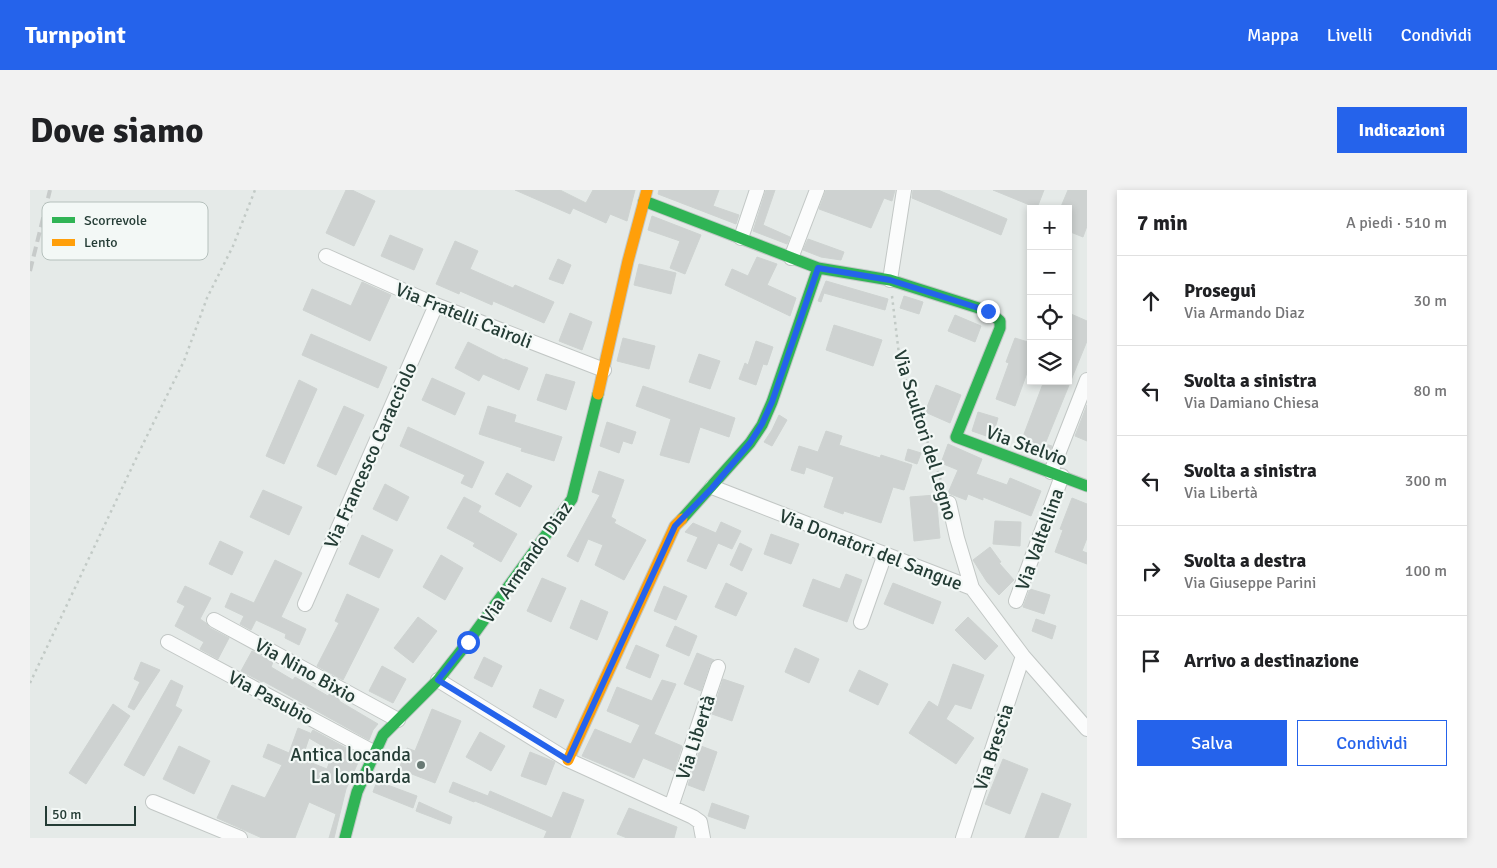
<!DOCTYPE html>
<html lang="it">
<meta charset="utf-8">
<style>
:root{--surface:#fff;--page:#f2f2f2;--text:#202124;--muted:#757577;--line:#e0e0e0;--accent:#2563eb}
body{margin:0;font-family:Signika,sans-serif;background:var(--page);color:var(--text)}
.controls{position:absolute;right:15px;top:15px;display:grid;overflow:hidden;border-radius:0px;box-shadow:0 2px 8px #0003}
.controls button{width:45px;height:45px;display:grid;place-items:center;padding:0;border:0;border-bottom:1px solid var(--line);background:var(--surface);color:var(--text);font:25px sans-serif}
.scale{position:absolute;left:15px;bottom:12px;width:91px;box-sizing:border-box;padding-left:5px;border:2px solid #243c35;border-top:0;font-size:14px;line-height:18px;white-space:nowrap;color:#243c35;-webkit-text-stroke:4px #f3f8f6;paint-order:stroke}
.stop{position:absolute;width:15px;height:15px;margin:-11px;border:4px solid #2563eb;border-radius:50%;background:#fff}
.stop.end{background:#2563eb;border-color:#fff;box-shadow:0 1px 5px #0008}
.list{margin:0;padding:0;list-style:none}
h2{display:flex;justify-content:space-between;align-items:center;height:65px;margin:0;padding:0 20px;font-size:21px}
h2 small{font-size:16px;font-weight:400;color:var(--muted)}
.list li{display:grid;grid-template-columns:32px 1fr auto;gap:15px;align-items:center;box-sizing:border-box;height:90px;padding:0 20px;border-top:1px solid var(--line)}
.list b{display:block;font-size:19px;white-space:nowrap}
.list p{margin:0;font-size:16px;white-space:nowrap;color:var(--muted)}
.list em{font-size:16px;font-style:normal;color:var(--muted)}
.actions{display:flex;gap:10px;padding:15px 20px}
.actions a{flex:1;padding:11px 0;border:1px solid var(--accent);border-radius:0px;text-align:center;font-size:18px;color:var(--accent)}
.actions .main{background:var(--accent);color:#fff}
.icon{flex:none;width:28px;height:28px;fill:none;stroke:currentColor;stroke-width:2;stroke-linecap:round;stroke-linejoin:round}
.map{position:relative;flex:none;width:1057px;height:648px;overflow:hidden;border-radius:0px}
header{display:flex;align-items:center;gap:30px;box-sizing:border-box;height:70px;padding:0 25px;background:var(--accent);color:#fff}
header strong{font-size:24px}
nav{display:flex;gap:28px;margin-inline-start:auto;font-size:18px}
.intro{display:flex;align-items:center;justify-content:space-between;box-sizing:border-box;height:120px;padding:0 30px}
h1{margin:0;font-size:35px}
.button{padding:12px 22px;border-radius:0px;background:var(--accent);color:#fff;font-size:18px;font-weight:700}
main{display:flex;gap:30px;padding:0 30px}
aside{flex:1;background:var(--surface);border-radius:0px;box-shadow:0 2px 8px #0003}
.map>svg:first-child{display:block}
.building{fill:#ced2d1;stroke:#ced3d1;fill-rule:evenodd}
.lines{fill:none;stroke-linecap:round;stroke-linejoin:round}
.street-casing{stroke:#c2c7c5;stroke-width:16}
.fast-casing{stroke:#c1c7c5;stroke-width:13}
.slow-casing{stroke:#c1c7c5;stroke-width:13}
.path{stroke:#c2cac6;stroke-width:2.5;stroke-dasharray:2.5 4;stroke-linecap:butt}
.street{stroke:#fbfcfc;stroke-width:14}
.fast{stroke:#30b455;stroke-width:11}
.slow{stroke:#ff9f0a;stroke-width:11}
.rail{stroke:#c7cbca;stroke-width:4;stroke-dasharray:10 5;stroke-linecap:butt}
.route{stroke:#2563eb;stroke-width:6}
.poi-dot{fill:#687974;stroke:#f3f8f6;stroke-width:2}
.labels{text-anchor:middle;stroke-width:4.5;stroke-linejoin:round;paint-order:stroke}
.street-label{font-size:19px;fill:#243c35;stroke:#f3f8f6}
.poi-label{font-size:19px;fill:#243c35;stroke:#f3f8f6;text-anchor:end}
.key{fill:#f3f8f6;stroke:#b5c0bc;stroke-width:1}
.key-label{font-size:14px;fill:#243c35}
</style>
<header>
<strong>Turnpoint</strong>
<nav><a>Mappa</a><a>Livelli</a><a>Condividi</a></nav>
</header>
<div class="intro"><h1>Dove siamo</h1><a class="button">Indicazioni</a></div>
<main>
<div class="map">
<svg width="1057" height="648" viewBox="0 0 1057 648">
<rect width="100%" height="100%" fill="#e5eae8"/>
<path class="building" d="M316,0H322L345,11L324,56L296,43Z
M485,0H530L556,13L563,0H605L597,31L580,24L576,33L543,18L540,24Z
M629,0H689L683,16L709,25L706,34L628,4Z
M736,0H745L733,35L760,47L757,54L723,41Z
M796,0H865L862,11L854,8L841,38L789,19Z
M883,0H908L977,29L971,45L882,8Z
M963,0H1014L1007,18Z
M1038,0H1057V36L1053,47L1038,41V19H1030Z
M622,26L671,45L655,84L640,78L650,51L618,40Z
M360,45L393,59L384,80L351,66Z
M778,49L814,62L811,70L791,67L773,60Z
M425,51L448,61L440,79L483,98L485,95L524,112L514,133L463,111L462,115L430,101L429,104L406,94Z
M727,67L747,74L737,95L766,108L760,126L695,95L702,79L718,86Z
M528,69L541,75L533,94L519,89Z
M609,74L646,83L641,104L604,95Z
M796,91L858,109L855,120L794,103L791,112L788,111Z
M332,92L361,105L340,151L273,120L282,99L321,116Z
M874,106L893,112L889,124L870,118Z
M540,123L562,132L552,160L529,151Z
M1041,124L1057,131V151L1015,254L1022,256L1017,269L999,262L1001,256L991,252L1014,191H1038V131Z
M925,125L951,136L945,152L918,141Z
M804,135L852,150L843,176L796,160Z
M281,144L357,177L348,198L272,165Z
M593,148L625,156L619,179L587,171Z
M985,148L1001,153V181L998,180L985,216L966,209L979,173L976,172Z
M726,151L743,157L737,175L733,174L726,195L709,189L715,173L718,175Z
M438,152L474,170L475,169L498,178L489,200L453,184L449,191L425,178Z
M669,164L690,171L680,199L659,192Z
M516,184L545,192L536,220L507,210Z
M402,188L435,203L425,225L392,210Z
M269,190L287,199L254,274L236,266Z
M906,195L931,205L920,233L895,222Z
M613,196L705,228L699,247L670,237L659,273L630,265L641,229L606,216Z
M1057,215V251L1045,246Z
M314,216L334,225L306,285L287,276Z
M458,216L486,225L484,232L532,247L524,271L491,261L492,258L449,244Z
M948,222L968,228L962,248L942,241Z
M749,225L757,230L742,256L734,252L742,240Z
M577,232L606,242L602,254L593,251L589,263L570,256Z
M378,237L454,272L442,298L431,293L435,285L370,256Z
M796,241L812,246L809,255L850,268L851,265L882,275L874,300L863,297L851,333L814,321L813,324L794,317L804,287L776,277L774,284L761,280L769,256L788,262Z
M918,254L952,269L946,284L977,295L980,288L1011,301L1001,326L953,307V310L938,304L936,310L918,303L928,280L911,273Z
M878,259L891,263L887,274L875,270Z
M569,281L594,290L581,327L586,330L584,333L616,350L594,390L565,375L573,355L558,349L548,372L537,366L570,305L562,302Z
M477,283L502,296L490,317L465,304Z
M355,294L379,307L367,331L343,319Z
M233,300L272,317L259,345L220,327Z
M906,305L910,348L884,351L880,307Z
M434,307L451,316L448,322L487,344L471,372L443,356L445,353L417,338Z
M1042,308L1057,314V348L1052,361L1057,363V374L1025,362L1033,340L1030,339Z
M965,331L991,332L990,356L963,354Z
M691,332L711,341L702,359L688,353L676,379L657,371L668,347L655,342L663,333L686,343Z
M741,344L769,354L761,374L734,364Z
M332,345L363,360L349,388L319,374Z
M190,351L213,362L202,385L179,374Z
M710,353L722,359L712,381L700,375Z
M960,357L971,372L969,373L984,390L969,405L957,392L943,370Z
M411,365L433,378L415,410L393,397Z
M245,370L272,383L251,427L276,439L269,455L255,448L256,444L226,430L221,440L210,434L214,426L195,417L201,403L224,413Z
M816,384L832,390L817,432L773,416L783,389L810,399Z
M512,388L536,398L521,432L497,421Z
M696,393L717,403L706,426L685,417Z
M863,393L911,412L903,434L854,414Z
M155,396L181,408L170,429L176,433L180,438L199,448L188,469L170,459L174,452L145,436L155,416L147,412Z
M634,396L657,406L646,430L624,421Z
M1000,399L1020,405L1014,424L993,417Z
M317,404L349,419L313,490L287,476L309,433L305,431Z
M551,410L578,422L567,450L540,438Z
M388,427L407,441L383,473L364,458Z
M938,427L968,456L955,470L925,440Z
M1006,429L1026,436L1022,449L1002,441Z
M645,436L667,446L659,466L636,456Z
M606,455L629,465L620,488L596,478Z
M765,458L789,469L779,493L755,482Z
M222,461L243,472L241,477L263,490L265,487L298,506L300,503L310,509L309,511L348,534L343,540L339,550L233,491L232,492L211,481Z
M667,463L684,470L680,474L671,501L654,494Z
M454,467L472,476L462,497L444,488Z
M111,472L130,480L104,520L98,517L110,492L104,489Z
M923,474L954,485L941,519L925,514L916,529L944,548L926,574L879,543L899,511L908,517Z
M352,476L376,489L363,513L339,501Z
M829,480L858,494L848,515L819,501Z
M693,489L714,496L702,531L682,524Z
M141,490L153,496L145,516L152,520L114,586L94,575Z
M632,490L646,494L624,544L652,556L644,581L613,568L604,588L552,566L565,539L601,554L610,535L577,521L587,497L622,511Z
M510,499L534,510L526,528L503,517Z
M83,514L100,526L56,594L39,583Z
M402,519L431,531L405,593L369,579L377,558L385,561Z
M268,538L280,543L279,546L283,540L331,566L316,599L304,648H299L306,624L279,612L265,648H232L187,628L202,595L235,608L252,575L233,567L238,554L259,563ZM279,548L303,562L297,579L272,569Z
M450,542L475,556L461,581L436,567Z
M149,556L180,571L164,604L133,589Z
M671,556L687,562L674,601L658,595Z
M500,562L525,572L516,595L491,586Z
M973,569L998,579L980,624L955,614Z
M347,591L387,606L383,618L343,602Z
M423,592L458,606L460,601L522,628L533,602L554,610L540,648H514L517,641L445,611L444,612L419,602Z
M1012,603L1041,614L1028,648H995Z
M389,612L422,627L420,634L386,621Z
M682,613L719,626L715,639L678,626Z
M599,618L647,637L644,648H597L587,644Z"/>
<g class="lines">
<g class="street-casing">
<path id="street" d="M711,48L727,0
M296,66L406,115L574,180
M761,68L787,0
M860,90L874,0
M1021,282L1057,190
M682,297L942,398L993,466L1057,539
M919,313L927,348L942,398
M986,411L1032,286
M275,414L406,115
M184,430L368,530
M831,432L855,364
M138,452L345,563
M408,490L538,570L663,627L670,632L673,648
M123,612L210,648
M641,617L688,477
M933,648L993,466"/>
</g>
<g class="fast-casing">
<path id="fast" d="M614,11L788,78L860,90L958,121L970,131V138L926,247L1057,296
M652,329L720,253L732,235L742,212L788,78
M315,648L327,602L353,545L408,490L438,452L542,309L568,204"/>
</g>
<g class="slow-casing">
<path id="slow" d="M568,204L598,71L617,0
M538,570L645,336L652,329"/>
</g>
<path class="path" d="M862,106L870,173L915,302
M0,493L112,256L154,171L177,108L203,56L225,0"/>
<use href="#street" class="street"/>
<use href="#fast" class="fast"/>
<use href="#slow" class="slow"/>
<path class="rail" d="M0,81L20,0"/>
</g>
<g class="lines">
<path class="route" d="M438,452L408,490L538,570L645,336L682,298L720,253L732,234L742,212L788,78L860,90L958,121"/>
</g>
<circle class="poi-dot" cx="391" cy="575" r="5"/>
<g class="labels">
<g class="street-label">
<text transform="translate(434 125) rotate(22)" y="7">Via Fratelli Cairoli</text>
<text transform="translate(896 245) rotate(73)" y="7">Via Scultori del Legno</text>
<text transform="translate(997 255) rotate(20)" y="7">Via Stelvio</text>
<text transform="translate(340 265) rotate(-66)" y="7">Via Francesco Caracciolo</text>
<text transform="translate(1009 349) rotate(-70)" y="7">Via Valtellina</text>
<text transform="translate(841 359) rotate(21)" y="7">Via Donatori del Sangue</text>
<text transform="translate(496 372) rotate(-55)" y="7">Via Armando Diaz</text>
<text transform="translate(276 480) rotate(29)" y="7">Via Nino Bixio</text>
<text transform="translate(241 507) rotate(28)" y="7">Via Pasubio</text>
<text transform="translate(665 547) rotate(-72)" y="7">Via Libertà</text>
<text transform="translate(963 557) rotate(-72)" y="7">Via Brescia</text>
</g>
<g class="poi-label">
<text x="381" y="571">Antica locanda<tspan x="381" dy="22">La lombarda</tspan></text>
</g>
</g>
<rect x="12" y="12" width="166" height="58" rx="8" class="key"/>
<rect x="22" y="27" width="23" height="6" fill="#30b455"/>
<rect x="22" y="49" width="23" height="7" fill="#ff9f0a"/>
<g class="key-label">
<text x="54" y="35">Scorrevole</text>
<text x="54" y="57">Lento</text>
</g>
</svg>
<div class="controls">
<button>+</button>
<button>−</button>
<button><svg class="icon" aria-label="locate" viewBox="0 0 24 24"><circle cx="12" cy="12" r="6"/><path d="M12 2v4M12 18v4M2 12h4M18 12h4"/></svg></button>
<button><svg class="icon" aria-label="layers" viewBox="0 0 24 24"><path d="M12 4l9 5-9 5-9-5zM3 14l9 5 9-5"/></svg></button>
</div>
<div class="scale">50 m</div>
<div class="stop" style="left:438px;top:452px"></div>
<div class="stop end" style="left:958px;top:121px"></div>
</div>
<aside>
<h2>7 min<small>A piedi · 510 m</small></h2>
<ul class="list">
<li><svg class="icon" aria-label="ahead" viewBox="0 0 24 24"><path d="M12 20V5M6 11l6-6 6 6"/></svg><div><b>Prosegui</b><p>Via Armando Diaz</p></div><em>30 m</em></li>
<li><svg class="icon" aria-label="left" viewBox="0 0 24 24"><path d="M17 20v-9H6M10 6l-5 5 5 5"/></svg><div><b>Svolta a sinistra</b><p>Via Damiano Chiesa</p></div><em>80 m</em></li>
<li><svg class="icon" aria-label="left" viewBox="0 0 24 24"><path d="M17 20v-9H6M10 6l-5 5 5 5"/></svg><div><b>Svolta a sinistra</b><p>Via Libertà</p></div><em>300 m</em></li>
<li><svg class="icon" aria-label="right" viewBox="0 0 24 24"><path d="M7 20v-9h11M14 6l5 5-5 5"/></svg><div><b>Svolta a destra</b><p>Via Giuseppe Parini</p></div><em>100 m</em></li>
<li><svg class="icon" aria-label="arrive" viewBox="0 0 24 24"><path d="M6 21V4h12l-3 4 3 4H6"/></svg><div><b>Arrivo a destinazione</b></div></li>
</ul>
<div class="actions"><a class="main">Salva</a><a>Condividi</a></div>
</aside>
</main>
